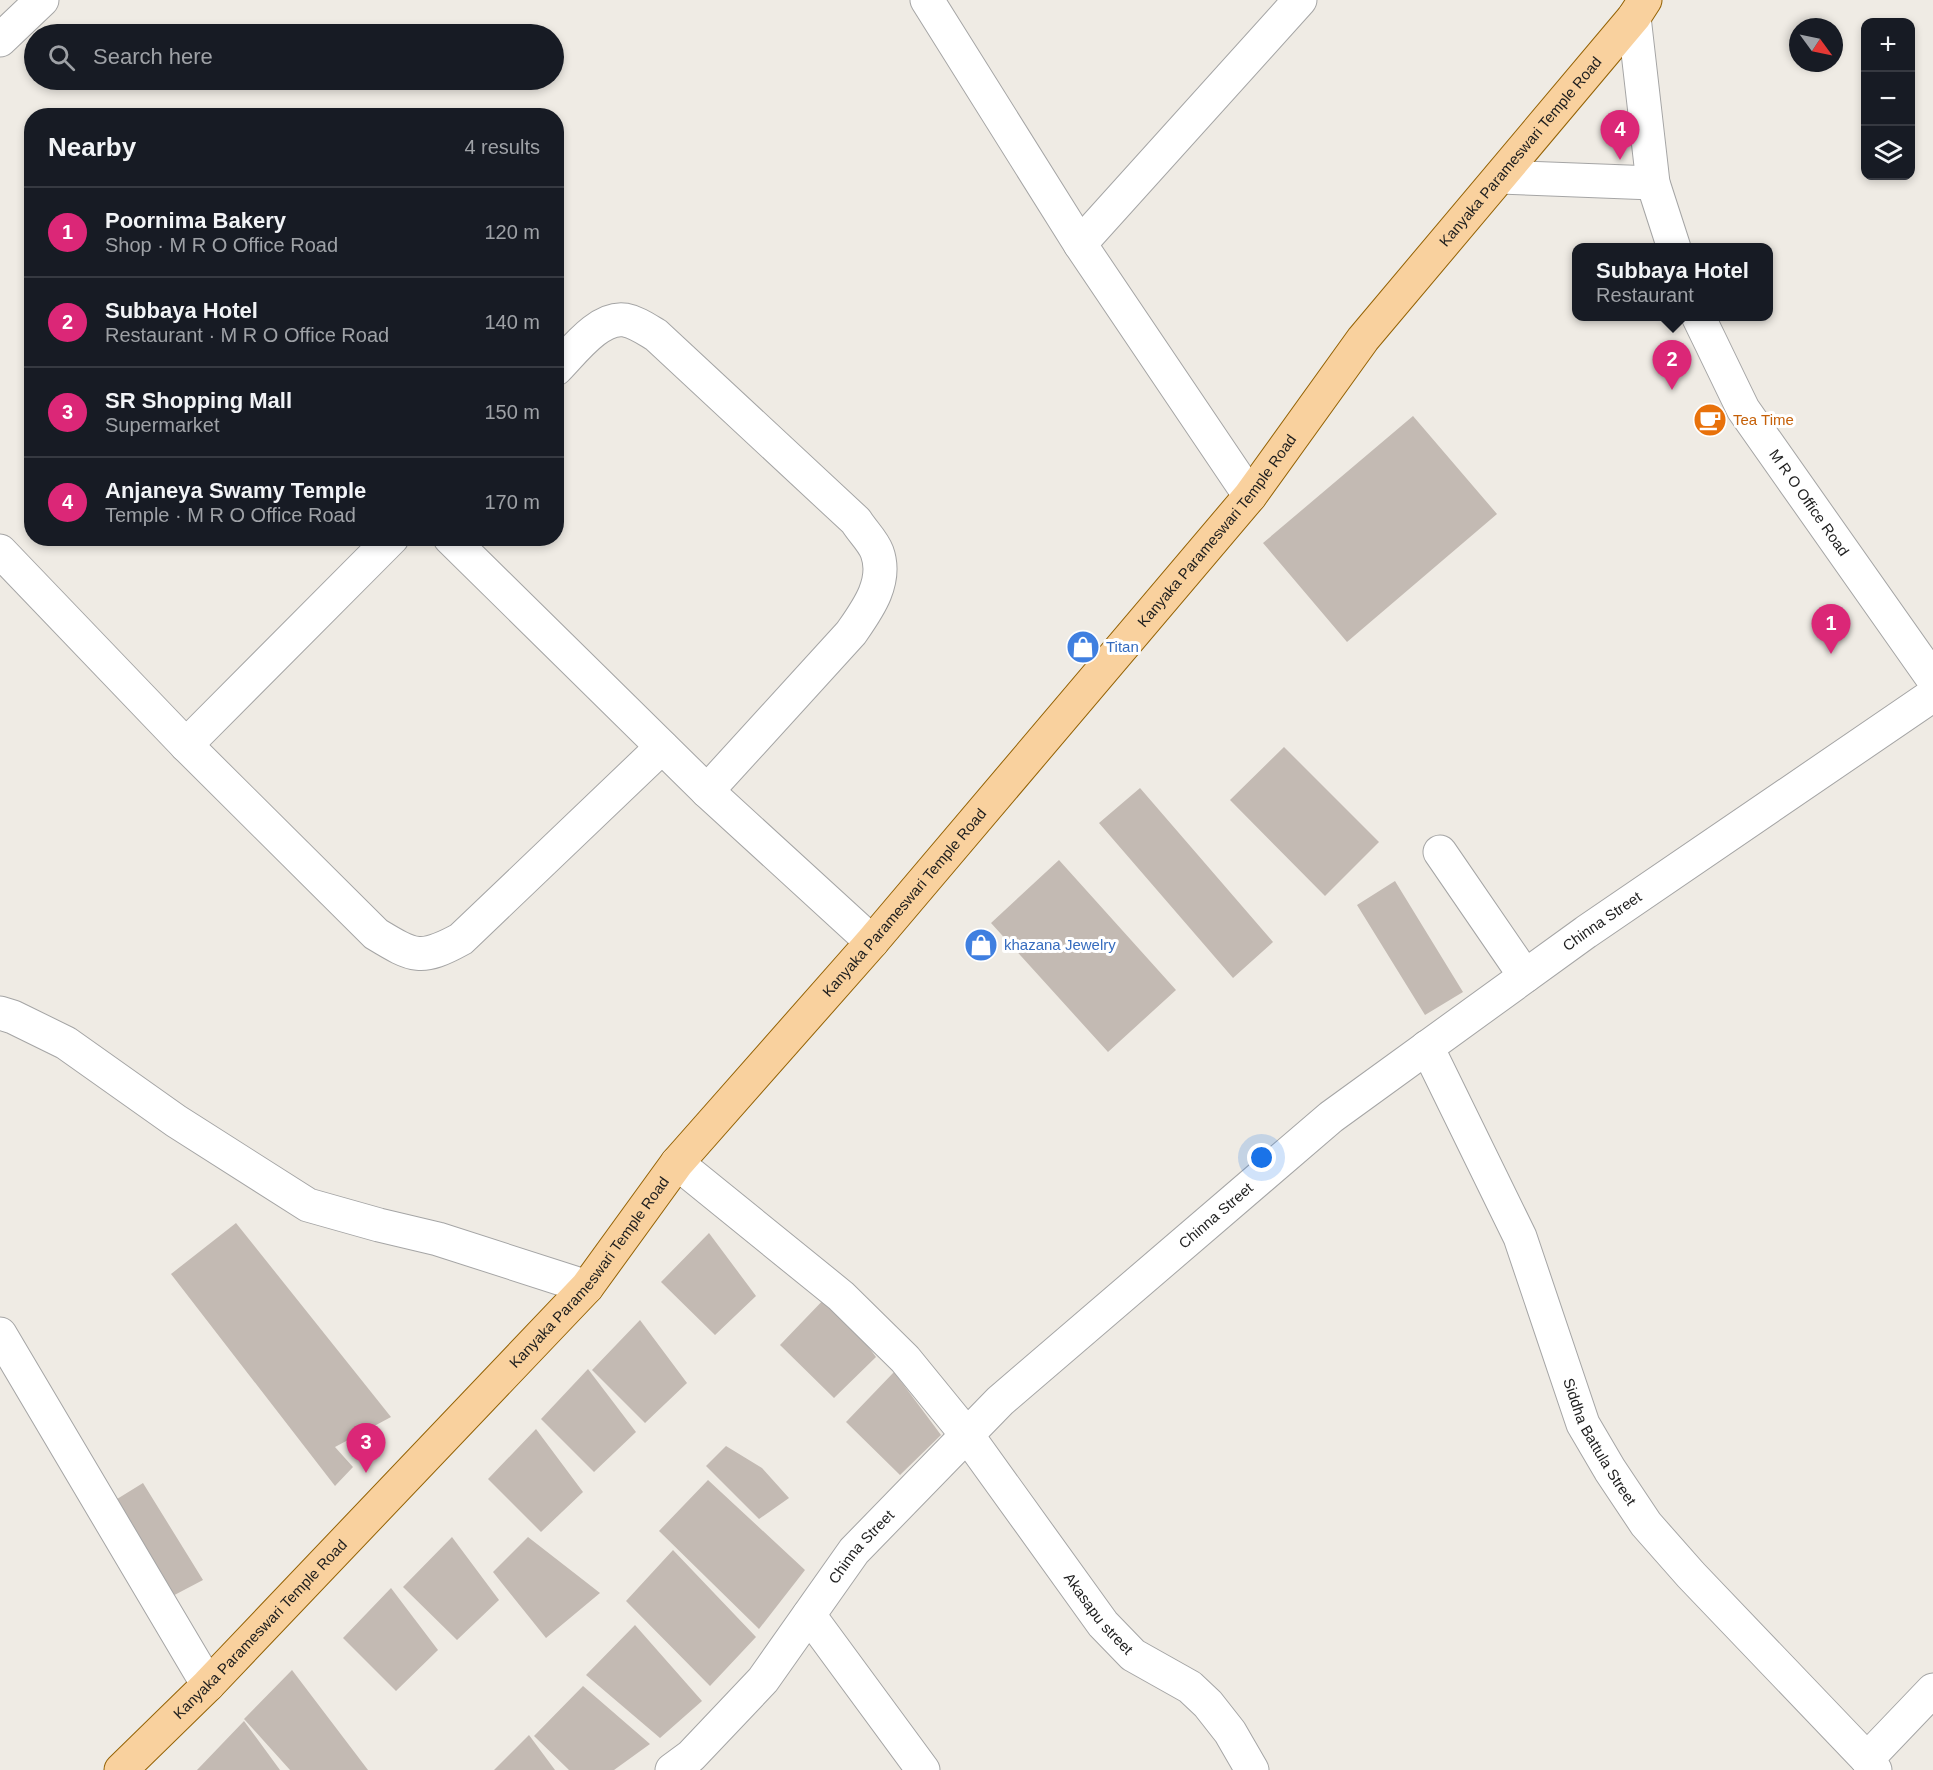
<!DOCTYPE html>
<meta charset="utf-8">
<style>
:root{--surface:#171b24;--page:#20242c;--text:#f1f3f6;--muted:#9ea1a6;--line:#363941;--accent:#db2777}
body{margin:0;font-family:Arial,sans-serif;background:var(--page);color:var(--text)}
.controls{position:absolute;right:18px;top:18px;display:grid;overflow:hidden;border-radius:12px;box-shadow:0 3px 9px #0003}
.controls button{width:54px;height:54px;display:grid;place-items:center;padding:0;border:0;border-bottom:2px solid var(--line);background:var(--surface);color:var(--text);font:30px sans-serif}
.compass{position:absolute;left:1789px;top:18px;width:54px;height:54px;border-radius:50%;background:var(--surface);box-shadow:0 3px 9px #0003;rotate:123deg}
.you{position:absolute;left:1262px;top:1158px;width:21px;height:21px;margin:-15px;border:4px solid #fff;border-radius:50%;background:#1a73e8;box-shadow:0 0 0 9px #1a73e833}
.badge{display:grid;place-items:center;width:39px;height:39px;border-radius:50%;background:var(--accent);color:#fff;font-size:20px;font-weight:700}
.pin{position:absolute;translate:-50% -50px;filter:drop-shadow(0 2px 3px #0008)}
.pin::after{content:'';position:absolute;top:32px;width:21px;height:18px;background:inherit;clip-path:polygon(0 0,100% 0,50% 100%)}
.popup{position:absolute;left:1572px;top:243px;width:201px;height:78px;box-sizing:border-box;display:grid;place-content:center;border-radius:12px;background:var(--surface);filter:drop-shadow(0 2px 4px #0005);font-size:20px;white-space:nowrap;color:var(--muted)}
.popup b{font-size:22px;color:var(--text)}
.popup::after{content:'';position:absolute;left:50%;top:100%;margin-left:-12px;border:12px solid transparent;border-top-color:var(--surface)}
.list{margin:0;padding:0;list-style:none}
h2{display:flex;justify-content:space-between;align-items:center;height:78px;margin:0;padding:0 24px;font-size:26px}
h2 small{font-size:20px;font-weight:400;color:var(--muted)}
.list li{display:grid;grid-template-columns:39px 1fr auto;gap:18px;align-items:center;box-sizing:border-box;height:90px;padding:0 24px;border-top:2px solid var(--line)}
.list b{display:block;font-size:22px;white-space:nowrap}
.list p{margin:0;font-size:20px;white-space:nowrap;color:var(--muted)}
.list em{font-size:20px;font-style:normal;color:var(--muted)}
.icon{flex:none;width:33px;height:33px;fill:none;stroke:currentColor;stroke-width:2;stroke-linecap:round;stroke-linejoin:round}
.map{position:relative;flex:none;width:1933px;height:1770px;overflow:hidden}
.search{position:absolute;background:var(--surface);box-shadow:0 3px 9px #0003;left:24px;top:24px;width:540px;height:66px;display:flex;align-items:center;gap:15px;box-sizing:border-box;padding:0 21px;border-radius:33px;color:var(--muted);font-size:22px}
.panel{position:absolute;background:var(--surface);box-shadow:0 3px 9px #0003;left:24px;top:108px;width:540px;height:438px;border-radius:24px}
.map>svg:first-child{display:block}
.building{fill:#c3bab3}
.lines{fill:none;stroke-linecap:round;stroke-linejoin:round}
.minor-casing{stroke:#a5a5a5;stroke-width:35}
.tertiary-casing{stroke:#a5a5a5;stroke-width:35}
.primary-casing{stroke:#946204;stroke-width:35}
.minor{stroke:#fff;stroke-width:33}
.tertiary{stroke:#fff;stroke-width:33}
.primary{stroke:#f9d19e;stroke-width:33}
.labels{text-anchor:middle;stroke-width:6;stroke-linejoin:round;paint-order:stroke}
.street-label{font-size:15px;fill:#1e1e1e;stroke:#fff}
.food-label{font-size:15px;fill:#c56008;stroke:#fff;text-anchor:start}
.shop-label{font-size:15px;fill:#366cbe;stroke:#fff;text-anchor:start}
</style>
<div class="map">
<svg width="1933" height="1770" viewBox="0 0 1933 1770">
<rect width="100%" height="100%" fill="#efebe4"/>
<path class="building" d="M1413,416L1497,514L1347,642L1263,543Z
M1284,747L1379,842L1325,896L1230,800Z
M1140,788L1273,942L1233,978L1099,823Z
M1059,860L1176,990L1108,1052L991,923Z
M1395,881L1463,992L1425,1015L1357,905Z
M236,1223L391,1417L335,1447L353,1467L335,1486L171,1274Z
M709,1233L756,1296L715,1335L661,1282Z
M829,1294L876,1357L834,1398L780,1345Z
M640,1320L687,1383L645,1423L592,1370Z
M588,1369L636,1432L594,1472L541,1419Z
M894,1372L941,1435L900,1475L846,1422Z
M536,1429L583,1492L541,1532L488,1479Z
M726,1446L762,1468L789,1498L759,1519L706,1466Z
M708,1480L805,1570L759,1629L659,1531Z
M143,1483L203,1580L165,1600L109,1504Z
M452,1537L499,1600L457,1640L403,1587Z
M528,1537L600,1593L546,1638L493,1572Z
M673,1550L756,1637L710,1686L626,1601Z
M391,1588L438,1650L396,1691L343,1638Z
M635,1625L702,1701L660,1738L586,1675Z
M292,1670L368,1770H290L244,1719Z
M583,1686L650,1744L614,1770H569L534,1736Z
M244,1721L280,1770H197Z
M529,1735L555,1770H494Z"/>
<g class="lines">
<g class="minor-casing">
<g id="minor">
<path d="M927,0L1080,244L1250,496"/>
<path d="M1634,17L1653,183L1674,248"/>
<path d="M1500,177L1653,183"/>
<path d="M1080,244L1300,0"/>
<path id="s1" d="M1698,316L1743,409L1933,679"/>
<path d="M556,369C573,352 599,316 625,320C636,322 646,329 656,335L856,521C862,531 873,541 877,552C888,582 867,610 851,633L707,791"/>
<path d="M450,538L707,791L872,942"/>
<path d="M0,551L186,745L376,934C414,957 421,961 461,939L662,747"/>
<path d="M186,745L392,538"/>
<path d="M1440,852L1525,976"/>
<path d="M0,1013L13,1017L66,1043L176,1121L308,1205L379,1225L438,1239L587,1287"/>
<path id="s2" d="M1427,1047L1520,1237L1583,1424L1610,1470L1646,1524L1691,1575L1867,1759L1875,1770"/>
<path id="s3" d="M677,1163L841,1296L905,1359L967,1435L1103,1624L1133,1655L1190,1687L1208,1704L1230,1732L1252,1770"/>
<path d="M0,1334L208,1685"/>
<path d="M809,1615L923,1770"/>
<path d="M1867,1759L1933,1690"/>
<path id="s4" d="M672,1770L691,1756L763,1680L854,1551L1000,1401L1331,1117L1586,932L1933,695"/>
</g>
</g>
<g class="tertiary-casing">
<path id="tertiary" d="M0,40L42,0"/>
</g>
<g class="primary-casing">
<g id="primary">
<path id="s5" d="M121,1770L208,1685L587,1287L677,1163L872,942L1250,496L1363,339L1634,17L1645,0"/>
</g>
</g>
<use href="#minor" class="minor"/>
<use href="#tertiary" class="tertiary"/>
<use href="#primary" class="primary"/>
</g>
<defs>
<g id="cafe-disc" transform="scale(1.725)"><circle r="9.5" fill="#e8710a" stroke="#fff"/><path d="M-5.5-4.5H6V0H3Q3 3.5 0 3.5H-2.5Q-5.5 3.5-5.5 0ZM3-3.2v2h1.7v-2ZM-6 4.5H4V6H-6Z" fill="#fff"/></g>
<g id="shop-disc" transform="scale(1.725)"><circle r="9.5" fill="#3f7fe0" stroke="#fff"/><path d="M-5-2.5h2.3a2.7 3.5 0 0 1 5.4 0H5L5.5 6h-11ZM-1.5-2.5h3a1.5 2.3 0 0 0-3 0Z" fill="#fff"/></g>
</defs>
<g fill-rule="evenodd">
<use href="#cafe-disc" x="1710" y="420"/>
<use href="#shop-disc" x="1083" y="647"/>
<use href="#shop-disc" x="981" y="945"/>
</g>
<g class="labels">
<g class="street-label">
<text dy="5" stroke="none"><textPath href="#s5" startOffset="2142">Kanyaka Parameswari Temple Road</textPath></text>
<text dy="5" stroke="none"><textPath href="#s1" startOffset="218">M R O Office Road</textPath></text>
<text dy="5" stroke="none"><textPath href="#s5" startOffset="1656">Kanyaka Parameswari Temple Road</textPath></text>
<text dy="5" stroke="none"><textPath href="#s5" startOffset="1170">Kanyaka Parameswari Temple Road</textPath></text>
<text dy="5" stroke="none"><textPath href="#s4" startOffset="1266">Chinna Street</textPath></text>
<text dy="5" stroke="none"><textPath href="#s4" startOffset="780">Chinna Street</textPath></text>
<text dy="5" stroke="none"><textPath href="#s5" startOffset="684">Kanyaka Parameswari Temple Road</textPath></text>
<text dy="5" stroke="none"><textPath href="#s2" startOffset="432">Siddha Battula Street</textPath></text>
<text dy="5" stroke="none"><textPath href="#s4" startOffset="294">Chinna Street</textPath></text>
<text dy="5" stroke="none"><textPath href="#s3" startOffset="621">Akasapu street</textPath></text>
<text dy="5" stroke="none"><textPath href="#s5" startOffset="198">Kanyaka Parameswari Temple Road</textPath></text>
</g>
<g class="food-label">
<text x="1733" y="425">Tea Time</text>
</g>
<g class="shop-label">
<text x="1106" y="652">Titan</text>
<text x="1004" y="950">khazana Jewelry</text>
</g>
</g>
</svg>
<div class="controls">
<button>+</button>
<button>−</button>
<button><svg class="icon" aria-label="layers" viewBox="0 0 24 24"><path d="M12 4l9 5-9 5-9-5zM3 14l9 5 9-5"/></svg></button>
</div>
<svg class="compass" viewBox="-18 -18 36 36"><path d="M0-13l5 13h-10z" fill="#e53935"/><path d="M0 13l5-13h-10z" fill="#9ea1a6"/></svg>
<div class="you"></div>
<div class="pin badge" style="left:1831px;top:654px">1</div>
<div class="pin badge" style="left:1672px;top:390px">2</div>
<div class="popup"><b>Subbaya Hotel</b>Restaurant</div>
<div class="pin badge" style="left:366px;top:1473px">3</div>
<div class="pin badge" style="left:1620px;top:160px">4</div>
<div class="search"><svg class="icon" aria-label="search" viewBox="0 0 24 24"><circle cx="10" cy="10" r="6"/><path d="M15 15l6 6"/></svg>Search here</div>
<section class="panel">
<h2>Nearby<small>4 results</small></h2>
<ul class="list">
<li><span class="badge">1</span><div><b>Poornima Bakery</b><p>Shop · M R O Office Road</p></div><em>120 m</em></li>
<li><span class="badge">2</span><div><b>Subbaya Hotel</b><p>Restaurant · M R O Office Road</p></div><em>140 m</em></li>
<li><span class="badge">3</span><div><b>SR Shopping Mall</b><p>Supermarket</p></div><em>150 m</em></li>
<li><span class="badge">4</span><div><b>Anjaneya Swamy Temple</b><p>Temple · M R O Office Road</p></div><em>170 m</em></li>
</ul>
</section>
</div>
